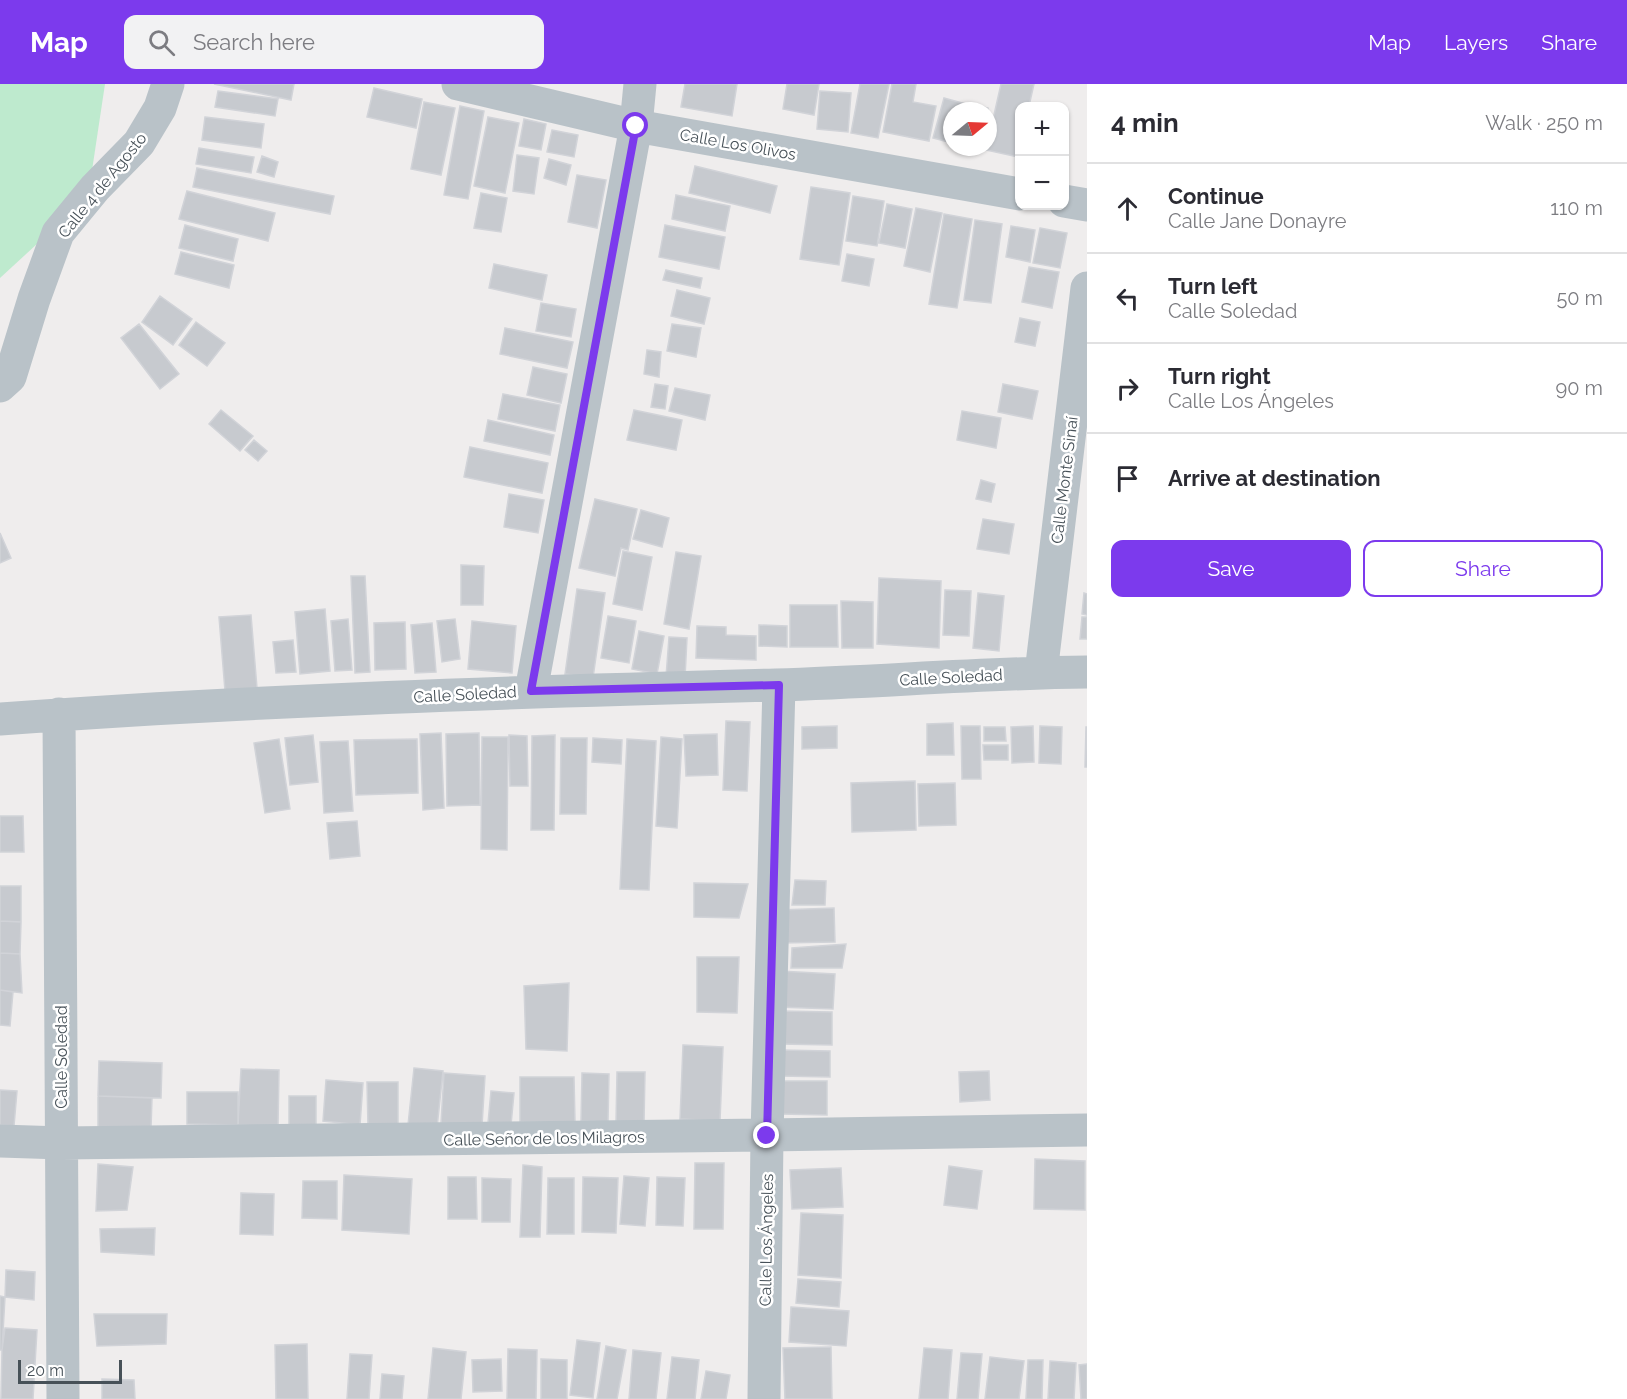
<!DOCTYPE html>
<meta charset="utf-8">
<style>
:root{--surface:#fff;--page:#f2f2f3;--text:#2b2b33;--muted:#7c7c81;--line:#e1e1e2;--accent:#7c3aed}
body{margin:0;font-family:Raleway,sans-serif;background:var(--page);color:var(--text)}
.controls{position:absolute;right:18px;top:18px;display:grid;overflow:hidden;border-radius:12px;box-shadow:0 2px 4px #0004}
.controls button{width:54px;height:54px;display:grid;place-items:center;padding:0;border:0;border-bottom:2px solid var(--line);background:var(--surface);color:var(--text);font:30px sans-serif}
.compass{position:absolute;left:943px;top:18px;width:54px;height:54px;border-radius:50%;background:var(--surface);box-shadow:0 2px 4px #0004;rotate:71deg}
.scale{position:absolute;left:18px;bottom:15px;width:104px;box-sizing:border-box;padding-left:6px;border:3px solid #475158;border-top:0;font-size:16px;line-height:21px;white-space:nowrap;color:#475158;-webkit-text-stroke:4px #fff;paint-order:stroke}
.stop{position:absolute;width:18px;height:18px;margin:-14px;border:4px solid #7c3aed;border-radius:50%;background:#fff}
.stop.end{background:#7c3aed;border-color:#fff;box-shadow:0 2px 6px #0008}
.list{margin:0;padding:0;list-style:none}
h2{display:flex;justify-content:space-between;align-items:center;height:78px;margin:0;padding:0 24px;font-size:26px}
h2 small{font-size:20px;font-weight:400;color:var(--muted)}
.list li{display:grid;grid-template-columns:39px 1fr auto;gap:18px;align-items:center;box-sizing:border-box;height:90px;padding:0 24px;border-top:2px solid var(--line)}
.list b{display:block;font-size:22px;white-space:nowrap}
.list p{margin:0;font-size:20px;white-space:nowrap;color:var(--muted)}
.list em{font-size:20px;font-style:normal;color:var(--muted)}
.actions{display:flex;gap:12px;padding:18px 24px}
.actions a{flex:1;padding:14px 0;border:2px solid var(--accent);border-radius:12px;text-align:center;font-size:21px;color:var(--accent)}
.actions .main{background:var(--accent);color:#fff}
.icon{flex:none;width:33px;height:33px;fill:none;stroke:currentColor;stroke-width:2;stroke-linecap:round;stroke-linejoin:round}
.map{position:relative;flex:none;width:1087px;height:1315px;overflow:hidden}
header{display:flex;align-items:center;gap:36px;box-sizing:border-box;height:84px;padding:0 30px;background:var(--accent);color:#fff}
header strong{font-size:28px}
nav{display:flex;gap:33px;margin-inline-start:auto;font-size:21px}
.search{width:420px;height:54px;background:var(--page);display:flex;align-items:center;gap:15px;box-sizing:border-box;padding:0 21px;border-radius:12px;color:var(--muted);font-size:22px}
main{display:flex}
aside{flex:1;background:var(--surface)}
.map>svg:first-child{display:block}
.green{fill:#beeace}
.building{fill:#c7cacf;stroke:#d1d3d8;stroke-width:1.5}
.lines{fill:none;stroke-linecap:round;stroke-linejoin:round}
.street{stroke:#b9c2c8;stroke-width:33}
.route{stroke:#7c3aed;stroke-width:8}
.labels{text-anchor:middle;stroke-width:5;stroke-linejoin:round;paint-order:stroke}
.street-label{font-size:16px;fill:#475158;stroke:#fff}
</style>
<header>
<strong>Map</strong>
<div class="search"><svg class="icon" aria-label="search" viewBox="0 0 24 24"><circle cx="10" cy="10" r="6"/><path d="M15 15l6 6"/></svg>Search here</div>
<nav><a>Map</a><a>Layers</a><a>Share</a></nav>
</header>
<main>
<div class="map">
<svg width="1087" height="1315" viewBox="0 0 1087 1315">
<rect width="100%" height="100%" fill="#efeded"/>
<path class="green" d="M0,0H105L88,113L0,194Z"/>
<path class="building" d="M214,0H294L291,16Z
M685,0H737L732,32L681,23Z
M787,0H819L814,31L783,25Z
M860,0H889L878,54L851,49Z
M892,0H916L913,18L936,22L929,57L883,48Z
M1001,0H1034L1029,22H1020L1018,73L986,66Z
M374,4L422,15L416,44L367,33Z
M218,7L278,15L275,32L215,23Z
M820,7L851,9L848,48L817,45Z
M944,14L966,20L964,27H952V59L933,54Z
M424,18L455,24L441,91L411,85Z
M970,20L988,24V27H968Z
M460,22L484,27L468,115L444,111Z
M205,33L264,40L261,64L202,56Z
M488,33L519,39L505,109L474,102Z
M524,35L546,40L541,66L519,62Z
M552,46L578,51L574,73L547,68Z
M199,64L254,73L251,89L196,80Z
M517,71L539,74L534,110L513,107Z
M262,72L278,78L274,93L257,88Z
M549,75L571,81L566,101L544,94Z
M695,82L777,102L770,129L689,109Z
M197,84L334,112L330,130L193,103Z
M577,91L606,96L597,144L568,138Z
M811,103L850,109L839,181L800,175Z
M187,107L275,129L268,157L179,135Z
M481,109L507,114L501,148L474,144Z
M676,111L730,122L725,147L672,135Z
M853,112L884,117L877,162L846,157Z
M887,120L912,125L905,164L879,159Z
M916,124L942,129L930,188L904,182Z
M944,130L972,135L957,224L929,220Z
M975,136L1002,140L991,219L964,216Z
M185,141L238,155L233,177L179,164Z
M665,141L725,153L719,185L659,173Z
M1011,142L1035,146L1030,178L1006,173Z
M1040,144L1067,149L1060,184L1033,179Z
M181,168L234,181L229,204L175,190Z
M847,170L874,175L869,202L842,197Z
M494,180L547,191L542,216L489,204Z
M1029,183L1059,188L1052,224L1022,218Z
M666,186L702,194L700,204L663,196Z
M677,206L710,214L704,240L671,232Z
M160,212L192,235L173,261L142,238Z
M541,219L576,225L571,253L536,247Z
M1020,234L1040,238L1035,262L1015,258Z
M196,238L225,259L207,282L179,261Z
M139,240L179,290L160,305L121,254Z
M672,240L701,244L696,273L667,267Z
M505,244L573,258L567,284L500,270Z
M647,266L661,268L659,293L644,290Z
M533,283L567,290L561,319L527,311Z
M655,300L668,302L665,325L651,323Z
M1003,300L1038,307L1032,335L998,328Z
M675,304L710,311L705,336L669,327Z
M503,310L560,321L555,347L498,335Z
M221,326L253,352L240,367L209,340Z
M634,326L682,336L676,366L627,356Z
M962,327L1001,334L996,364L957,356Z
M488,336L554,351L550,371L484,357Z
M254,356L267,367L258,377L245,366Z
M470,363L548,379L542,409L464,393Z
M981,396L995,400L991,418L976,415Z
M509,410L544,416L538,449L504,443Z
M595,415L637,425L628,466L621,464L615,492L579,484Z
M641,426L669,434L662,463L633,455Z
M983,435L1014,440L1009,470L977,465Z
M0,449L11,474L0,479Z
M623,467L652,473L642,526L613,520Z
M676,468L701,472L689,545L664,540Z
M461,481L484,482L483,521H461Z
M351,492H365L370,588L355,589Z
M879,494L941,497L939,564L877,560Z
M577,505L605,509L593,594L565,590Z
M945,506L971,507L969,552L943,551Z
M978,509L1004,512L999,567L973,564Z
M1084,509L1087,510V531L1082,530Z
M841,517L873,518V564H842Z
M790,521H837L838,563H790Z
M325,525L330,587L300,590L295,528Z
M251,531L257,604L225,607L219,533Z
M608,532L636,537L629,579L601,574Z
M1082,533H1087V555H1080Z
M348,535L352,586L335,587L331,537Z
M455,535L460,575L442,578L437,537Z
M472,537L516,542L512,589L468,585Z
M405,538L406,585L375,586L374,539Z
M432,539L436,588L415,589L411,541Z
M759,541L787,542V563L759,562Z
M697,542L726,543V551L756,552V576L696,574Z
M639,547L664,552L657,590L632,585Z
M669,553L687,554L685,594L666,593Z
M293,556L296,588L276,589L273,558Z
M726,637L750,638L747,707L723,706Z
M953,639L954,671H927V640Z
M837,642V664L802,665V643Z
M961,642H980L981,695H962Z
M1033,642L1034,678L1012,679L1011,643Z
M1040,642L1062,643L1061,680L1039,679Z
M984,643H1005L1006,657H984Z
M1086,643H1087V683H1085Z
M441,649L444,724L423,726L420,650Z
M479,649L480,721L447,722L446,650Z
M717,650L718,691L686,692L684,651Z
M313,651L318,698L290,701L285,654Z
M509,651L527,652L528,702H510Z
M555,651L554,746H531L532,652Z
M482,653H508L507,766L481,765Z
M661,653L682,655L677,744L656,742Z
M561,654H587L586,730H560Z
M593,654L622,656L621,680L592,678Z
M279,655L290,725L265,729L254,659Z
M417,655L418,709L356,711L354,656Z
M627,655L656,657L649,806L620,805Z
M348,657L353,727L324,729L320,658Z
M983,661H1008V676H984Z
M915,697L916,746L852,748L851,699Z
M955,699L956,741L919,742L918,700Z
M0,732H23L24,768H0Z
M357,737L360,772L330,775L327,739Z
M795,796L826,797L825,821H792Z
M694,799L748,800L739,834L694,833Z
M0,802H21V838L0,837Z
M834,824L835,858L780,859L779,826Z
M0,837L21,838L20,870L0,869Z
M846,860L842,884H791L792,864Z
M0,869L20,870L22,909L0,906Z
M697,873H739L737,929L697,928Z
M779,887L835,890L833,925L777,923Z
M569,899L567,967L526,965L524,902Z
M0,906L13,908L10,942L0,941Z
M780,927L832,928V961L779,960Z
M683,961L723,963L720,1037L680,1035Z
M780,966L830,967V993L780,992Z
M99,977L162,979L161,1014L98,1012Z
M414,984L443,987L437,1044L408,1041Z
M241,985L279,986L278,1043L238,1041Z
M989,987L990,1016L960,1018L959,988Z
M617,988H645L644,1039H616Z
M444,989L485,992L482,1042L441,1039Z
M582,989L609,990L608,1038L581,1037Z
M520,993H574L575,1038H520Z
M326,996L363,999L360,1041L323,1037Z
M780,997H827V1031L780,1030Z
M367,998H398V1042L368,1043Z
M0,1006L17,1007L14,1042L0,1041Z
M491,1007L514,1009L511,1041L488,1039Z
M187,1008H238V1041L187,1040Z
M98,1012L152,1014L151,1045L98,1043Z
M289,1012H316V1042L289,1041Z
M1035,1075L1085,1077V1126L1034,1125Z
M695,1079H724L723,1145H694Z
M98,1080L133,1083L127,1126L96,1127Z
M523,1081L542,1083L540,1153H520Z
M949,1082L982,1087L977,1125L944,1121Z
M841,1084L843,1123L792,1125L790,1086Z
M344,1091L412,1095L409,1150L342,1146Z
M624,1092L649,1094L645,1142L620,1140Z
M448,1093H476L477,1135H448Z
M583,1093L618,1094L616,1149L582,1148Z
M657,1093L685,1094L683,1142L656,1141Z
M482,1094L511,1095L510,1138H482Z
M548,1094H574V1150H547Z
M303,1097H337V1135L302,1134Z
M241,1109L274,1110L273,1151L240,1150Z
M801,1129L843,1131L841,1194L798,1191Z
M155,1144L154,1171L101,1168L100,1145Z
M6,1186L35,1188L34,1216L5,1213Z
M798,1195L841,1198L839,1223L796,1219Z
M0,1212L5,1213L2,1266H0Z
M791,1223L849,1227L846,1262L789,1258Z
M94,1230H167L166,1260L97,1262Z
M5,1244L37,1246L33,1315H1L2,1266Z
M577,1256L600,1259L593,1314L570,1311Z
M307,1260L308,1315H276L275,1261Z
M606,1262L626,1266L617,1315H597Z
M831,1263L832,1315H785L783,1264Z
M433,1264L466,1268L461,1315H428Z
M924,1264L952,1266L948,1315H919Z
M508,1265L537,1266L536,1315H507Z
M633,1266L661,1269L656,1315H629Z
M961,1269L982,1270L978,1315H957Z
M350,1270L372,1271L369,1315H347Z
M672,1273L699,1276L695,1315H667Z
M990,1273L1024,1277L1019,1315H985Z
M501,1275L502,1307L473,1308L472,1276Z
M541,1275L567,1276V1315H541Z
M1028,1276H1043L1042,1315H1026Z
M1050,1277L1076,1279L1074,1315H1048Z
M1087,1280V1315H1081L1079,1281Z
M706,1287L730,1291L726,1315H701Z
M382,1290L404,1292L402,1315H380Z
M102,1295L134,1296L135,1315H102Z"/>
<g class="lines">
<path class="street" d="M458,0L636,42L1020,110
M1064,117L1087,121
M0,302L10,293L34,215L58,149L95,104L139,59L160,24L168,0
M1041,589L1087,204
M531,607L636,42L640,0
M59,630L63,1315
M0,635C258,616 517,608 776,601C879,598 983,589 1087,588
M0,1057L62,1059L767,1051L1087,1046
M764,1315L767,1051L779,601"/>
</g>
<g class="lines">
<path class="route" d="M636,42L531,607L779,601L767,1052"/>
</g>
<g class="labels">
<g class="street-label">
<text transform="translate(738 60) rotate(10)" y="6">Calle Los Olivos</text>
<text transform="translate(102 101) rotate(-51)" y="6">Calle 4 de Agosto</text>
<text transform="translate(1064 396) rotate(-83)" y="6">Calle Monte Sinaí</text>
<text transform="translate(951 593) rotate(-3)" y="6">Calle Soledad</text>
<text transform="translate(465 610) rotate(-3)" y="6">Calle Soledad</text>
<text transform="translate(61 973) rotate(-90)" y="6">Calle Soledad</text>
<text transform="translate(544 1054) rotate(-1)" y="6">Calle Señor de los Milagros</text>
<text transform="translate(766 1156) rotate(-89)" y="6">Calle Los Ángeles</text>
</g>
</g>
</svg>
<div class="controls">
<button>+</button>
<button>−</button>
</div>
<svg class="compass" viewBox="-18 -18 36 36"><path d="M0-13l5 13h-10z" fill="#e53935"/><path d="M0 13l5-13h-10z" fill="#7c7c81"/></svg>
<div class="scale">20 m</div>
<div class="stop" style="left:636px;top:42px"></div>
<div class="stop end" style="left:767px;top:1052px"></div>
</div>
<aside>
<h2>4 min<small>Walk · 250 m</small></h2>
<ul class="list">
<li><svg class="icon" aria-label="ahead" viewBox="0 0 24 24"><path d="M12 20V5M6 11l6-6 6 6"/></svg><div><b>Continue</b><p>Calle Jane Donayre</p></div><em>110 m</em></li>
<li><svg class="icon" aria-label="left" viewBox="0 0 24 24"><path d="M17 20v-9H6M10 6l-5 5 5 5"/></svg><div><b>Turn left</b><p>Calle Soledad</p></div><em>50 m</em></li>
<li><svg class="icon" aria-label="right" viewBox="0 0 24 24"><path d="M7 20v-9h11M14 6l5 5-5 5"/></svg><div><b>Turn right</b><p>Calle Los Ángeles</p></div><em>90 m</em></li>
<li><svg class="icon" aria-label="arrive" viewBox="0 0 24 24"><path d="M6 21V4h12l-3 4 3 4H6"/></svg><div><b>Arrive at destination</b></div></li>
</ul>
<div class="actions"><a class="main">Save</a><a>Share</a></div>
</aside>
</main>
